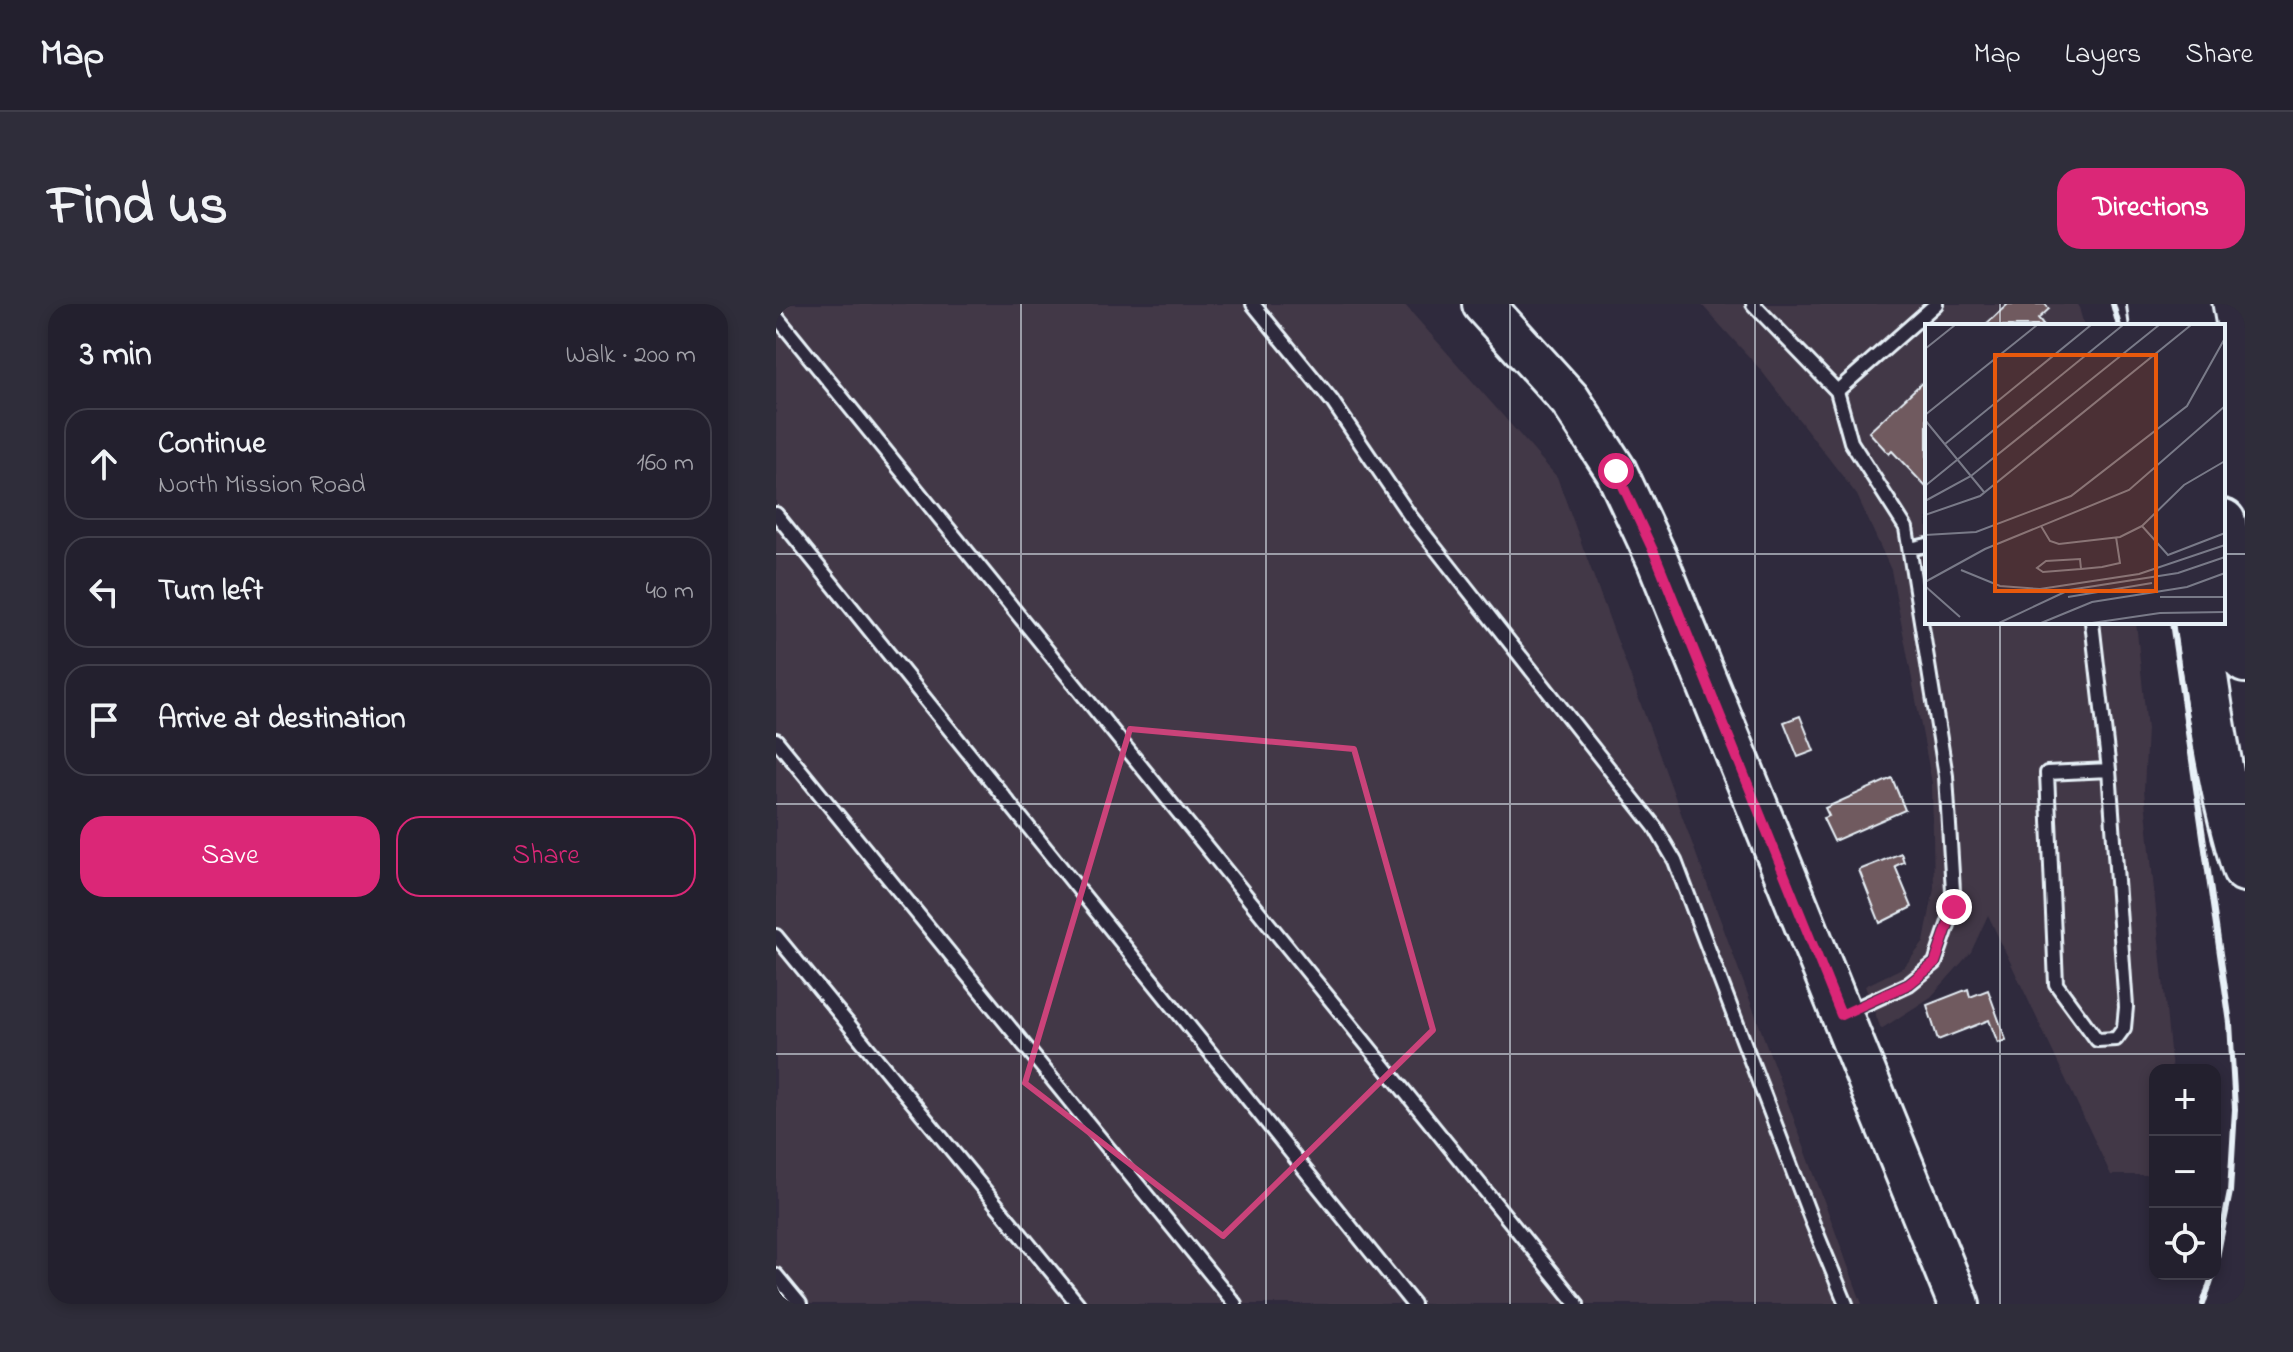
<!DOCTYPE html>
<meta charset="utf-8">
<style>
:root{--surface:#23202e;--page:#2f2d3a;--text:#f1f3f6;--muted:#a3a3aa;--line:#403e4a;--accent:#db2777}
body{margin:0;font-family:"Indie Flower",sans-serif;background:var(--page);color:var(--text)}
.controls{position:absolute;right:24px;bottom:24px;display:grid;overflow:hidden;border-radius:16px;box-shadow:0 4px 12px #0003}
.controls button{width:72px;height:72px;display:grid;place-items:center;padding:0;border:0;border-bottom:2px solid var(--line);background:var(--surface);color:var(--text);font:40px sans-serif}
.stop{position:absolute;width:24px;height:24px;margin:-18px;border:6px solid #db2777;border-radius:50%;background:#fff}
.stop.end{background:#db2777;border-color:#fff;box-shadow:0 2px 8px #0008}
.list{margin:0;padding:0;list-style:none}
h2{display:flex;justify-content:space-between;align-items:center;height:104px;margin:0;padding:0 32px;font-size:34px}
h2 small{font-size:26px;font-weight:400;color:var(--muted)}
.list li{display:grid;grid-template-columns:52px 1fr auto;gap:24px;align-items:center;box-sizing:border-box;height:112px;margin:0 16px 16px;padding:0 16px;border:2px solid var(--line);border-radius:24px}
.list b{display:block;font-size:30px;white-space:nowrap}
.list p{margin:0;font-size:26px;white-space:nowrap;color:var(--muted)}
.list em{font-size:26px;font-style:normal;color:var(--muted)}
.actions{display:flex;gap:16px;padding:24px 32px}
.actions a{flex:1;padding:18px 0;border:2px solid var(--accent);border-radius:24px;text-align:center;font-size:28px;color:var(--accent)}
.actions .main{background:var(--accent);color:#fff}
.icon{flex:none;width:44px;height:44px;fill:none;stroke:currentColor;stroke-width:2;stroke-linecap:round;stroke-linejoin:round}
.map{position:relative;flex:none;width:1469px;height:1000px;overflow:hidden;border-radius:24px}
header{display:flex;align-items:center;gap:48px;box-sizing:border-box;height:112px;padding:0 40px;background:var(--surface);border-bottom:2px solid var(--line)}
header strong{font-size:38px}
nav{display:flex;gap:44px;margin-inline-start:auto;font-size:28px}
.intro{display:flex;align-items:center;justify-content:space-between;box-sizing:border-box;height:192px;padding:0 48px}
h1{margin:0;font-size:56px}
.button{padding:20px 36px;border-radius:24px;background:var(--accent);color:#fff;font-size:28px;font-weight:700}
main{display:flex;gap:48px;padding:0 48px}
aside{flex:1;background:var(--surface);border-radius:24px;box-shadow:0 4px 12px #0003}
.map>svg:first-child{display:block}
.built{fill:#423847}
.building{fill:#6f5a5e;stroke:#e8f1f8;stroke-width:2}
.lines{fill:none;stroke-linecap:round;stroke-linejoin:round}
.lane-casing{stroke:#e8f1f8;stroke-width:18}
.primary-casing{stroke:#e8f1f8;stroke-width:46}
.highway-casing{stroke:#e8f1f8;stroke-width:50}
.lane{stroke:#2f2a3d;stroke-width:12}
.primary{stroke:#2f2a3d;stroke-width:40}
.highway{stroke:#2f2a3d;stroke-width:44}
.rail{stroke:#e8f1f8;stroke-width:6}
.route{stroke:#db2777;stroke-width:10}
.marked{fill:none;stroke:#ca437a;stroke-width:6;stroke-linejoin:round}
.grid{fill:none;stroke:#e8f1f8;stroke-width:2;stroke-opacity:0.55}
.inset-road{fill:none;stroke:#797a88;stroke-width:2}
.view{fill:#e8590c;fill-opacity:0.15;stroke:#e8590c;stroke-width:4}
.inset-edge{fill:none;stroke:#e8f1f8;stroke-width:4}
</style>
<header>
<strong>Map</strong>
<nav><a>Map</a><a>Layers</a><a>Share</a></nav>
</header>
<div class="intro"><h1>Find us</h1><a class="button">Directions</a></div>
<main>
<aside>
<h2>3 min<small>Walk · 200 m</small></h2>
<ul class="list">
<li><svg class="icon" aria-label="ahead" viewBox="0 0 24 24"><path d="M12 20V5M6 11l6-6 6 6"/></svg><div><b>Continue</b><p>North Mission Road</p></div><em>160 m</em></li>
<li><svg class="icon" aria-label="left" viewBox="0 0 24 24"><path d="M17 20v-9H6M10 6l-5 5 5 5"/></svg><div><b>Turn left</b></div><em>40 m</em></li>
<li><svg class="icon" aria-label="arrive" viewBox="0 0 24 24"><path d="M6 21V4h12l-3 4 3 4H6"/></svg><div><b>Arrive at destination</b></div></li>
</ul>
<div class="actions"><a class="main">Save</a><a>Share</a></div>
</aside>
<div class="map">
<svg width="1469" height="1000" viewBox="0 0 1469 1000">
<rect width="100%" height="100%" fill="#2f2a3d"/>
<filter id="ink" filterUnits="userSpaceOnUse"><feTurbulence type="fractalNoise" baseFrequency=".0125" numOctaves="2"/><feDisplacementMap in="SourceGraphic" scale="16" xChannelSelector="R" yChannelSelector="G"/><feConvolveMatrix kernelMatrix="1 2 1 2 8 2 1 2 1" color-interpolation-filters="sRGB"/></filter>
<g filter="url(#ink)">
<path class="built" d="M0,0H628L781,173L1086,1000H0Z
M925,0H1302L1308,22H1151V318H1360L1371,425L1368,486L1396,766H1379V871H1335L1212,611L1195,648L1155,693L1105,725L1089,682L1128,663L1148,638L1158,584L1156,479L1115,266L1081,191L984,65Z"/>
<path class="building" d="M1232,0H1269L1273,5L1262,15L1268,22H1208Z
M1151,74V184L1116,147L1113,150L1093,128Z
M1024,412L1038,447L1022,453L1008,418Z
M1116,474L1129,506L1058,537L1047,514L1053,512L1049,504Z
M1125,549L1128,558L1119,562L1136,603L1104,619L1083,566Z
M1192,685L1194,693L1212,686L1230,736L1222,739L1213,716L1162,736L1151,701Z"/>
<g class="lines">
<g class="lane-casing">
<path id="lane" d="M477,0L556,97L634,212L879,523L899,557L1037,920L1070,1000
M977,0L1061,87L1160,0
M0,12L801,1000
M1061,87L1075,138L1130,224L1170,472L1178,603L1159,659L1133,680L1072,708
M0,210L637,1000
M1134,245L1151,241
M1316,318L1333,466L1350,703L1348,724L1340,735L1321,736L1280,680L1271,469L1333,466
M0,436L459,1000
M0,632L302,1000
M0,971L24,1000"/>
</g>
<g class="primary-casing">
<path id="primary" d="M707,0L794,96L840,167L881,255L1183,1000"/>
</g>
<g class="highway-casing">
<path id="highway" d="M1374,0L1377,22
M1412,0L1416,22
M1447,218L1469,356
M1421,318C1433,401 1444,485 1469,565"/>
</g>
<use href="#lane" class="lane"/>
<use href="#primary" class="primary"/>
<use href="#highway" class="highway"/>
<path class="rail" d="M1337,0L1343,22
M1396,318L1454,719L1459,805L1454,888L1439,963
M1427,1000L1437,970"/>
</g>
</g>
<g class="lines" filter="url(#ink)">
<path class="route" d="M840,167L881,255L1065,711L1133,680L1159,659L1178,603"/>
</g>
<path class="marked" d="M354,425L578,445L657,726L447,932L249,779Z"/>
<path class="grid" d="M245,0V1000M490,0V1000M734,0V1000M979,0V1000M1224,0V22M0,250H1151M1447,250H1469M1224,318V1000M0,500H1469M0,750H1469"/>
<g transform="translate(1149 20)">
<rect width="300" height="300" fill="#2f2a3d"/>
<path class="inset-road" d="M0,25L30,1M0,91L112,1M0,96L59,168M20,120L166,1M300,137L259,161L217,202L243,231L300,209M0,162L198,1M0,177L46,152L234,1M0,191L55,172L266,1M116,202L125,217L134,220L195,213L217,202M0,211L51,208L146,172L262,82L300,14M156,245L155,235L121,237L112,244L118,248L156,245L177,243L195,239L191,213M36,246L75,262L115,265L214,250L300,221M0,258L60,225L204,166L300,82M0,262L35,293M143,273L227,259M235,273H300M74,299L144,266L253,249L300,233M116,299L167,278L262,263L300,249M167,299L235,289L300,288"/>
<path class="view" d="M70,31H231V267H70Z"/>
<rect width="300" height="300" class="inset-edge"/>
</g>
</svg>
<div class="controls">
<button>+</button>
<button>−</button>
<button><svg class="icon" aria-label="locate" viewBox="0 0 24 24"><circle cx="12" cy="12" r="6"/><path d="M12 2v4M12 18v4M2 12h4M18 12h4"/></svg></button>
</div>
<div class="stop" style="left:840px;top:167px"></div>
<div class="stop end" style="left:1178px;top:603px"></div>
</div>
</main>
